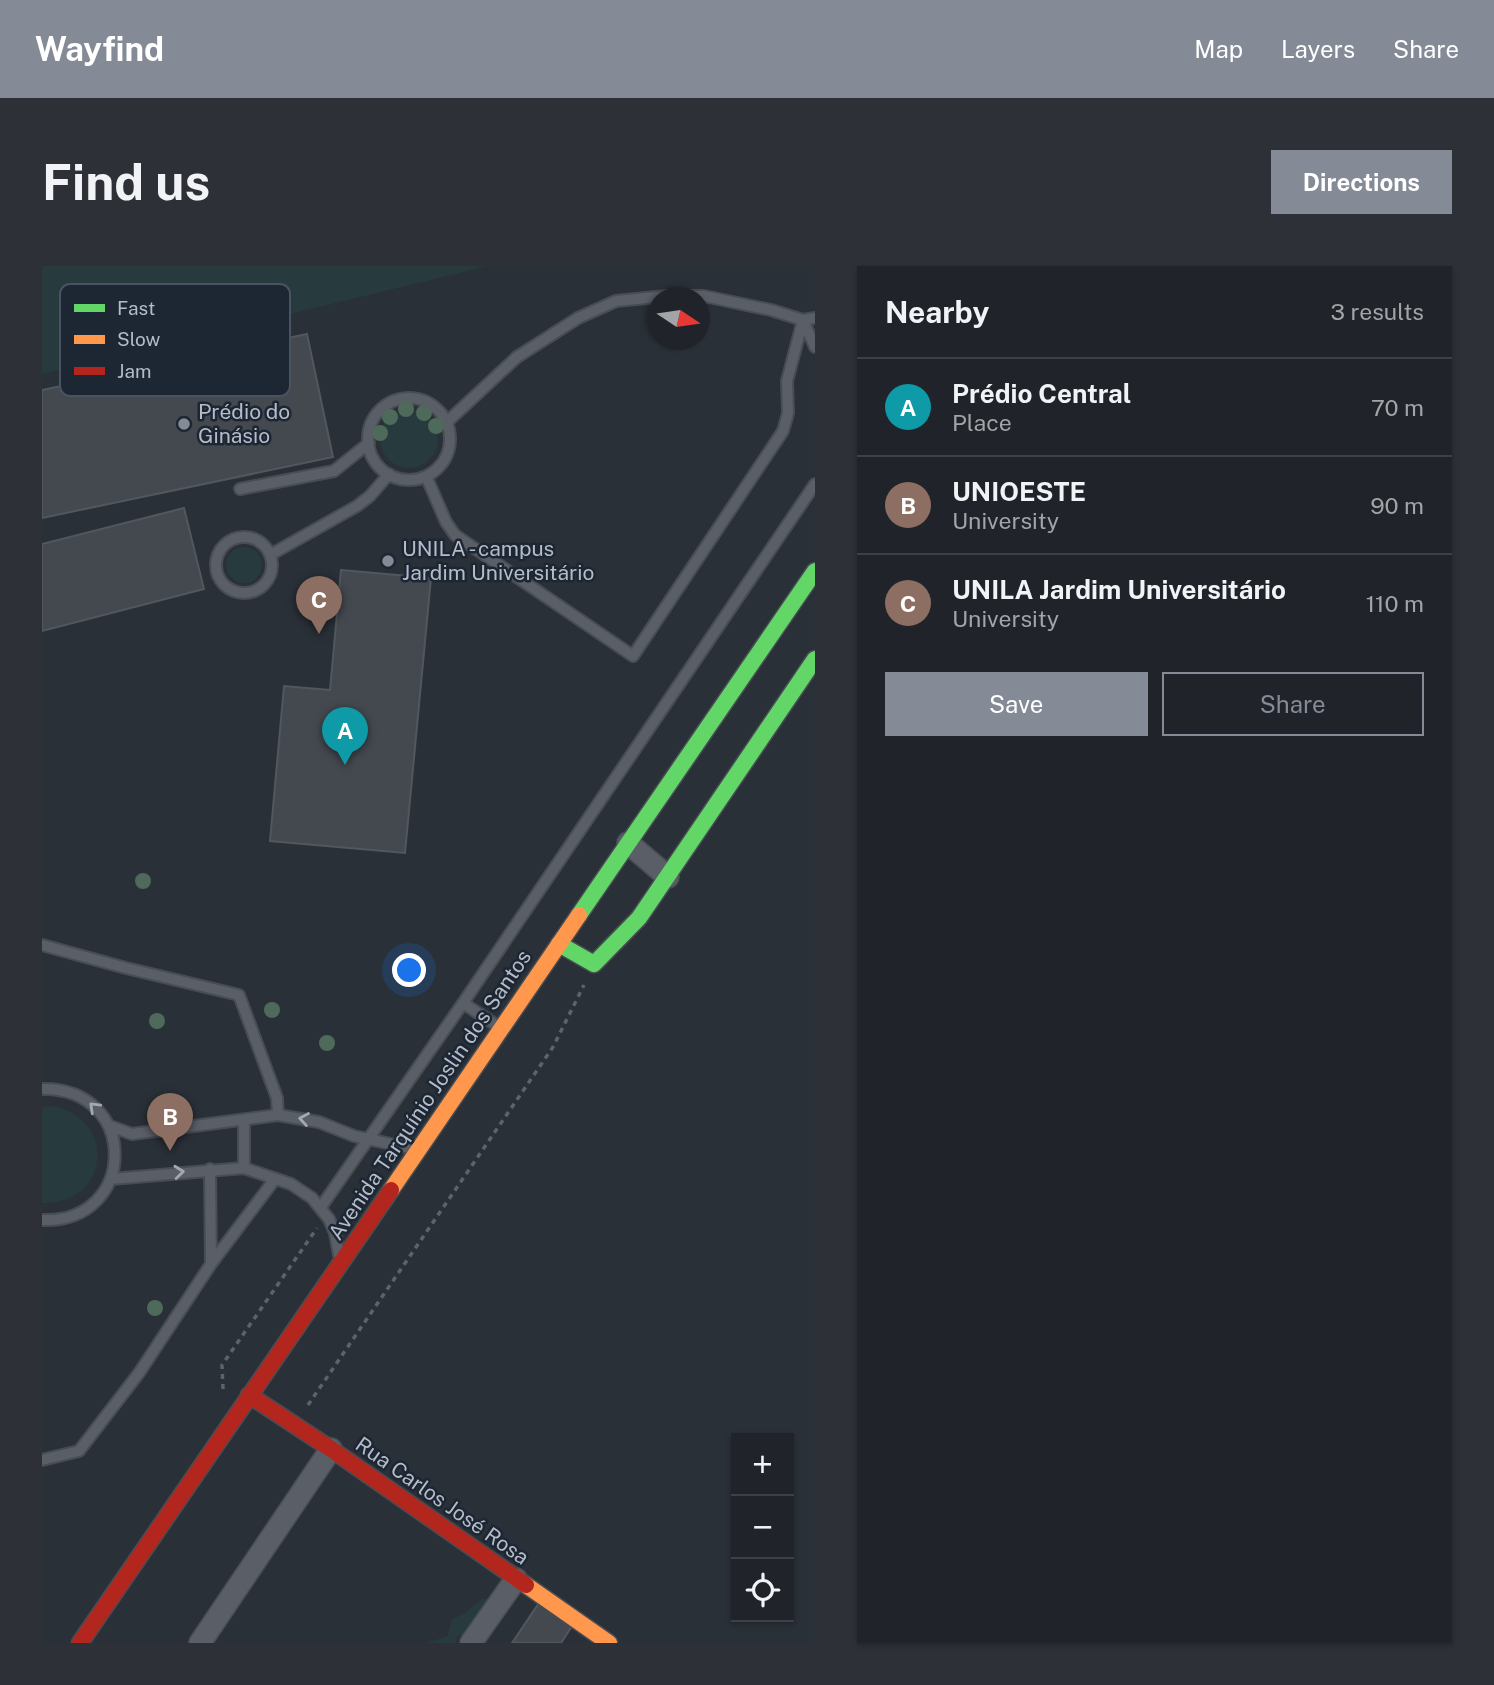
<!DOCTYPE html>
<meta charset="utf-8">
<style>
:root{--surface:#20242a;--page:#2d3036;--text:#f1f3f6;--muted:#a2a4a8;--line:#3d4147;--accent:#848b96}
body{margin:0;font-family:"Public Sans",sans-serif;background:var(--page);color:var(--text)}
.controls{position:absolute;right:21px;bottom:21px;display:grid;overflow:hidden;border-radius:0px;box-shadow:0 2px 5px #0004}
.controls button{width:63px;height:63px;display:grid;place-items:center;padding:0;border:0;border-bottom:2px solid var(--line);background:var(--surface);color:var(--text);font:35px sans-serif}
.compass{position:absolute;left:605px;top:21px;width:63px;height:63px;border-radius:50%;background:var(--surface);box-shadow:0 2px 5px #0004;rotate:103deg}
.you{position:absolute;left:368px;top:705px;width:24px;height:24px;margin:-18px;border:5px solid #fff;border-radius:50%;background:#1a73e8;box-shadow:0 0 0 10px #1a73e833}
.badge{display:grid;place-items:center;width:46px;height:46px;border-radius:50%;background:var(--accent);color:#fff;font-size:23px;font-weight:700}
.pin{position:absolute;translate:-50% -58px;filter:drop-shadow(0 2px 4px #0008)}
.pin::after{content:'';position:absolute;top:37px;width:24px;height:21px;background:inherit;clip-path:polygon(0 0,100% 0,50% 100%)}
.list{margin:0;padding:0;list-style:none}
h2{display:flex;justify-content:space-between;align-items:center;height:91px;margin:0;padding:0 28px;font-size:30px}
h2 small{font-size:23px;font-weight:400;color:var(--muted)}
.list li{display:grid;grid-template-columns:46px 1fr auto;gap:21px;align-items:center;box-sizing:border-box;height:98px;padding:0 28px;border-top:2px solid var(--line)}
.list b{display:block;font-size:26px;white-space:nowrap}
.list p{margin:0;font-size:23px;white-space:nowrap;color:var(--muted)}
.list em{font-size:23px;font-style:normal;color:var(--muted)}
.actions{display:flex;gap:14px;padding:21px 28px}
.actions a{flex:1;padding:16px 0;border:2px solid var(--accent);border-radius:0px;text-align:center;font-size:24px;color:var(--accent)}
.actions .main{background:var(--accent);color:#fff}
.icon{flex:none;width:38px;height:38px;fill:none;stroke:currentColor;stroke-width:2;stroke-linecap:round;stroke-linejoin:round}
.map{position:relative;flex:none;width:773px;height:1377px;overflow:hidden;border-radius:0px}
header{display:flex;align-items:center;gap:42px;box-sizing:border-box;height:98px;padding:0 35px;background:var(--accent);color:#fff}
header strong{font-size:33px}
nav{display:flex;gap:38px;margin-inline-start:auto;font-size:24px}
.intro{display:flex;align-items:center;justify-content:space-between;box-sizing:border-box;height:168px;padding:0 42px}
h1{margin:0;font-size:49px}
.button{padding:18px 32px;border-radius:0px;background:var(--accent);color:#fff;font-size:24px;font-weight:700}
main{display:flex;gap:42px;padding:0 42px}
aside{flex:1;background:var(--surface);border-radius:0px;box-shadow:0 2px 5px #0004}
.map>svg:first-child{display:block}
.green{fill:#273a3e}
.building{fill:#444950;stroke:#52575f;stroke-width:2}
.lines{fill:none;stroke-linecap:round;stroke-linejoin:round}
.lane-casing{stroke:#484c53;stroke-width:14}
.street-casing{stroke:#484c53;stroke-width:24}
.fast-casing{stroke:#484c53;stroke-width:19}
.slow-casing{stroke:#484c53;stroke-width:19}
.jam-casing{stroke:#484c53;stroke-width:19}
.path{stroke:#5d636a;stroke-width:3.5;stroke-dasharray:5 5;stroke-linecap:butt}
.lane{stroke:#5a5e66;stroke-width:10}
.street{stroke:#5a5e66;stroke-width:21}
.fast{stroke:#63d668;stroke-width:16}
.slow{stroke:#ff974d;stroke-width:16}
.jam{stroke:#b3261e;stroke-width:16}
.tree{fill:#4e6a5a}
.oneway{stroke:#a2a9b5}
.poi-dot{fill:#848b96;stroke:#1d2633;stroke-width:2.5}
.labels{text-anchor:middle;stroke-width:5;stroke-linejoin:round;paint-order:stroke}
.poi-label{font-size:21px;fill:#b4bcc9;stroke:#1d2633;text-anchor:start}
.street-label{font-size:21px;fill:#b4bcc9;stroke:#1d2633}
.key{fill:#1d2633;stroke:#4a5360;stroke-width:2}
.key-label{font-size:19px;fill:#b4bcc9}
</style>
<header>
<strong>Wayfind</strong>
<nav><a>Map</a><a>Layers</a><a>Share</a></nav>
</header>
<div class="intro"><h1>Find us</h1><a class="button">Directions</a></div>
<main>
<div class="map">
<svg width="773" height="1377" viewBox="0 0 773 1377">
<rect width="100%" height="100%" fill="#2a3038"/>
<path class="green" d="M0,0H446L0,108Z
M338 173a29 29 0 1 1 58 0a29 29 0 1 1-58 0Z
M184 299a18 18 0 1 1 36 0a18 18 0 1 1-36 0Z
M12,840C77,855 66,939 0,937V841Z
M441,1332L448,1335L423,1370L416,1369L413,1377H384L406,1370L410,1353L422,1348Z"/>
<path class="building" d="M265,68L291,191L0,252V124Z
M142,242L162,323L0,365V278Z
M299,304L389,312L363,587L228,575L242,420L288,424Z
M497,1337L530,1360L519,1377H470Z"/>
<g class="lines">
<g class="lane-casing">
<path id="lane" d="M761,54L773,81
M326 173a41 41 0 1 1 82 0a41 41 0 1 1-82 0Z
M405,156L475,91L536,52L574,35L624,30H662L729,44L761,54L773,52
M384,210L404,256L413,269L591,390L741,165L746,147L745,115L761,54
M198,223L292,205L327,177
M174 299a28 28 0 1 1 56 0a28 28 0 1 1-56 0Z
M228,289L315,240L328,230L347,208
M0,679L84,702L197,729L235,832L236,849
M421,737L457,761
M0,823C98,821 96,958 0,954
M202,854V902
M68,860L90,868L236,849L277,856L312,870L372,883
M69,913L202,902L249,918L270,932L287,953L293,967L297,989
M279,941L421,737L773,218
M169,998L233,913
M0,1194L37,1185L97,1107L169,998L168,903"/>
</g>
<g class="street-casing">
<path id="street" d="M586,577L626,611
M158,1377L289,1183
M429,1377L474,1313"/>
</g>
<g class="fast-casing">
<path id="fast" d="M537,649L773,305
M517,678L552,698L597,652L773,393"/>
</g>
<g class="slow-casing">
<path id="slow" d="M349,924L537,649
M484,1319L567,1377"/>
</g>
<g class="jam-casing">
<path id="jam" d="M207,1129L289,1183L484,1319
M38,1377L349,924"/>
</g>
<path class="path" d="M181,1123L180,1099L275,962
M266,1139L511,781L542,719"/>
<use href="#lane" class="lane"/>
<use href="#street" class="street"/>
<use href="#fast" class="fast"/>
<use href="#slow" class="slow"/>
<use href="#jam" class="jam"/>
</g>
<g class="tree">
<circle cx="364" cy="143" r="8"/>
<circle cx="382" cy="147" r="8"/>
<circle cx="348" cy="151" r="8"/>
<circle cx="394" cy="160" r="8"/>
<circle cx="338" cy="167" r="8"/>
<circle cx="101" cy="615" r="8"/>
<circle cx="230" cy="744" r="8"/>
<circle cx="115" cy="755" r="8"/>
<circle cx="285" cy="777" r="8"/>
<circle cx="113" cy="1042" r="8"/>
</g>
<defs><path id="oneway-chevron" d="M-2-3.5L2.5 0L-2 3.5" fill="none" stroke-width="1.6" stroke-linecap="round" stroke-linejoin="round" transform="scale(1.75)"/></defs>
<g class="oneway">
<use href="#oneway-chevron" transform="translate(52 841) rotate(-136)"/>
<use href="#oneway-chevron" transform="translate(262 853) rotate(-170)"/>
<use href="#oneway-chevron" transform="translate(137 906) rotate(-6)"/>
</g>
<g class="poi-dot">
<circle cx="142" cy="158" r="7"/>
<circle cx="346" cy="295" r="7"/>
</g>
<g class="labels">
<g class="poi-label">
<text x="156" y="153">Prédio do<tspan x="156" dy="24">Ginásio</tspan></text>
<text x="360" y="290">UNILA - campus<tspan x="360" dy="24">Jardim Universitário</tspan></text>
</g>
<g class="street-label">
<text transform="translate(388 829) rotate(-56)" y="7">Avenida Tarquínio Joslin dos Santos</text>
<text transform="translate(400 1235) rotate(35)" y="7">Rua Carlos José Rosa</text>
</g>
</g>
<rect x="18" y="18" width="230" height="112" rx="10" class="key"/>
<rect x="32" y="38" width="31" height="8" fill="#63d668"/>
<rect x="32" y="69" width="31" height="9" fill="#ff974d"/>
<rect x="32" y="101" width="31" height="8" fill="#b3261e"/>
<g class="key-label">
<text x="75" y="49">Fast</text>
<text x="75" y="80">Slow</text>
<text x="75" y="112">Jam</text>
</g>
</svg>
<div class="controls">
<button>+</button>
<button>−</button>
<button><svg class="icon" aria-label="locate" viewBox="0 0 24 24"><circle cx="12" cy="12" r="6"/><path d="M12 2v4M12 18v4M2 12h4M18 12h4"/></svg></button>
</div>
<svg class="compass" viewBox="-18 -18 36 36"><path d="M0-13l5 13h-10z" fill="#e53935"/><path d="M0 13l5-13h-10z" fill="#a2a4a8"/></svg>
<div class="you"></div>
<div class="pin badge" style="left:303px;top:499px;background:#0f9aa8">A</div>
<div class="pin badge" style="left:128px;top:885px;background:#8d6e63">B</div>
<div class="pin badge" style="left:277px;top:368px;background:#8d6e63">C</div>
</div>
<aside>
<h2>Nearby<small>3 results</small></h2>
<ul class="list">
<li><span class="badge" style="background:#0f9aa8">A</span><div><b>Prédio Central</b><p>Place</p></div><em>70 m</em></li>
<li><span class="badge" style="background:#8d6e63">B</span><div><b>UNIOESTE</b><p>University</p></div><em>90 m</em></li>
<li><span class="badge" style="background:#8d6e63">C</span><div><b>UNILA Jardim Universitário</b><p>University</p></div><em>110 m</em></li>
</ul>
<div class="actions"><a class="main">Save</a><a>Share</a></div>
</aside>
</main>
